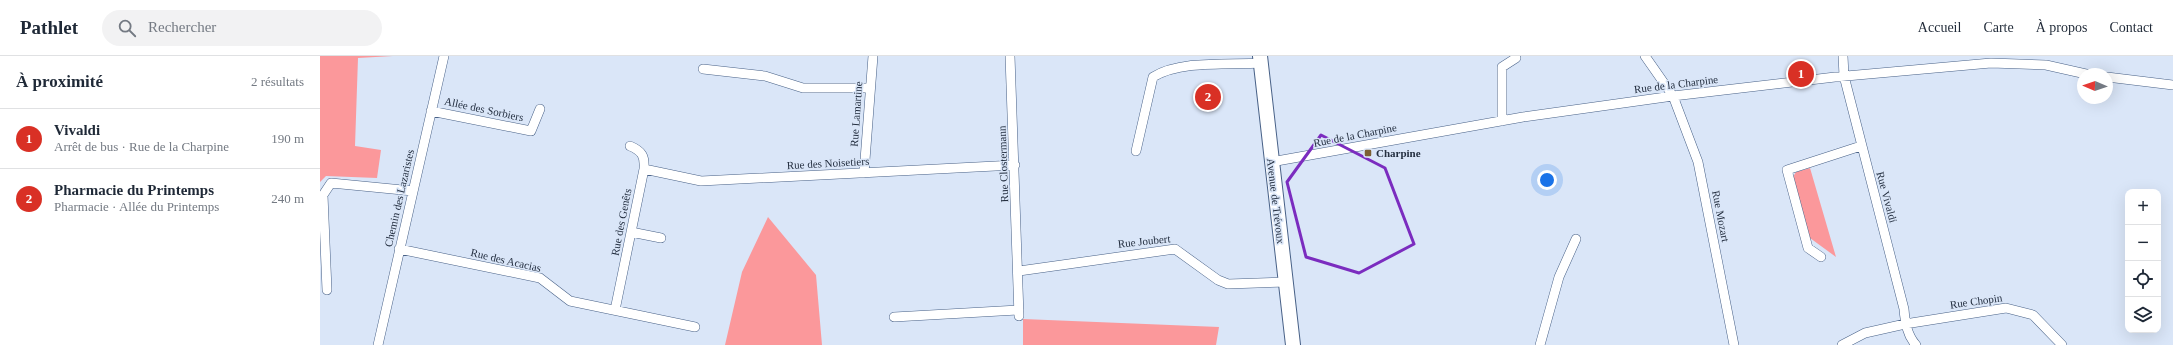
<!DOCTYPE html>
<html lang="fr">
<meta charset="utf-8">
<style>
:root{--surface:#fff;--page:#f2f2f3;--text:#1f2937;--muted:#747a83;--line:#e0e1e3;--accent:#d93025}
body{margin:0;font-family:"Times New Roman",serif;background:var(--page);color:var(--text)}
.controls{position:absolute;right:12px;bottom:12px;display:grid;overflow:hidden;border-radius:8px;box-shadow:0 4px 16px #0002}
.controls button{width:36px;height:36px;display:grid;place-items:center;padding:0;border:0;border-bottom:1px solid var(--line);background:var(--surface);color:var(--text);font:20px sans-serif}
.compass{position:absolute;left:1757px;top:12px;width:36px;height:36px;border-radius:50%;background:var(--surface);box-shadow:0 4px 16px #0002;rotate:272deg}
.you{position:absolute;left:1227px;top:124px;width:14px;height:14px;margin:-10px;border:3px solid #fff;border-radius:50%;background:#1a73e8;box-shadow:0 0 0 6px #1a73e833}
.badge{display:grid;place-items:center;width:26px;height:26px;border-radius:50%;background:var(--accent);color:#fff;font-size:13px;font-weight:700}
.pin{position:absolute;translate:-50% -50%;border:2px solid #fff;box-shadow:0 1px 4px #0006}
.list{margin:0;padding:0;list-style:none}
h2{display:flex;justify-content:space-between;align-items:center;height:52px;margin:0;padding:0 16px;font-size:17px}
h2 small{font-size:13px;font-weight:400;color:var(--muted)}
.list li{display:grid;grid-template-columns:26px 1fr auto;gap:12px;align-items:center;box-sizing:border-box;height:60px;padding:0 16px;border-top:1px solid var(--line)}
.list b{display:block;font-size:15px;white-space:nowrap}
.list p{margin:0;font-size:13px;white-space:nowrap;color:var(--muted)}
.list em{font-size:13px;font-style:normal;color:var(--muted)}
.icon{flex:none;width:22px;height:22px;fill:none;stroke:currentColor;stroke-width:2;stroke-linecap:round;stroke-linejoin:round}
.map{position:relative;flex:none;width:1853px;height:289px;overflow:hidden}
header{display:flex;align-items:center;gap:24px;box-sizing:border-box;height:56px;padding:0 20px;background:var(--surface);border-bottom:1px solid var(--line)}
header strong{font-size:19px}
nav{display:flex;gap:22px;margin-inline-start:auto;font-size:14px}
.search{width:280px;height:36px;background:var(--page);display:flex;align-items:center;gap:10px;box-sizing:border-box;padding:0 14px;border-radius:22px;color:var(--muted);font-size:15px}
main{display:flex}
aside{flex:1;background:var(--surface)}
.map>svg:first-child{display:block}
.green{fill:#fb989b}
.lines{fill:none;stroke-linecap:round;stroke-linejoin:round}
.street-casing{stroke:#486187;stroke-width:10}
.primary-casing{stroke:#486187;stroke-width:16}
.street{stroke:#fff;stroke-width:9}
.primary{stroke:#fff;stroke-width:14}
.marked{fill:none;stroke:#7b2cbf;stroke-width:3;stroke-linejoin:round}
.poi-dot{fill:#7c6033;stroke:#dae6f8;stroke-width:1.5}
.labels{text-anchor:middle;stroke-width:3;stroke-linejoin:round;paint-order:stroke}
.street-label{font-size:11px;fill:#242f40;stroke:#dae6f8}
.poi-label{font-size:11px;font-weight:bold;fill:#242f40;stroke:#dae6f8;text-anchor:start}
</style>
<header>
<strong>Pathlet</strong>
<div class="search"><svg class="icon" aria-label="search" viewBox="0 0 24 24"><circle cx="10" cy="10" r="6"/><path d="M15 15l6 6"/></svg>Rechercher</div>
<nav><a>Accueil</a><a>Carte</a><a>À propos</a><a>Contact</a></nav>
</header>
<main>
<aside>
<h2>À proximité<small>2 résultats</small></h2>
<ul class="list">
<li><span class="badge">1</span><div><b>Vivaldi</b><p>Arrêt de bus · Rue de la Charpine</p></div><em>190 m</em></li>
<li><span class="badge">2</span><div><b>Pharmacie du Printemps</b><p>Pharmacie · Allée du Printemps</p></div><em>240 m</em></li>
</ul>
</aside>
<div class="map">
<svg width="1853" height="289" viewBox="0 0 1853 289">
<rect width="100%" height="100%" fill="#dae6f8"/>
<path class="green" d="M0,0H73L38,2L35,90L61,94L57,122L6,120L0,126Z
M1490,112L1516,201L1490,182L1473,121L1476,116Z
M448,161L496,219L502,289H405L422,216Z
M703,263L899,271L896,289H703Z"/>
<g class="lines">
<g class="street-casing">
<path id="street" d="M690,0L699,260
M1325,0L1353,40L1378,106L1414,289
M1523,0L1524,20L1584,253C1585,266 1587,279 1596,289
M383,13L445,20L483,32H550
M1787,21L1853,29
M111,55L211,75L220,53
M1182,65V11L1196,2
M816,95L833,21C861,4 908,9 941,7
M951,106L1203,61L1353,40L1515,21L1671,7L1726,9L1766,18
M324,113L381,125L695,109
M544,117L553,0
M311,176L341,182
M79,193L220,222L250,245L375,271
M1501,201L1488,192L1467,114L1541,90
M699,215L855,193L898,224L908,228L966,226
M7,234L3,139L11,127L93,135
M295,254L324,113C325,100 322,95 310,90
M574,261L699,254
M58,289L124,0
M1220,289L1239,221L1256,183
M1522,289L1545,277L1585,268L1686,252L1713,259L1742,289"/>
</g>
<g class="primary-casing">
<path id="primary" d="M940,0L973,289"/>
</g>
<use href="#street" class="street"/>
<use href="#primary" class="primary"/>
</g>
<path class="marked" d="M1001,79L1065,112L1094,188L1039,217L986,201L967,126Z"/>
<rect class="poi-dot" x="1044" y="93" width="8" height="8" rx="2"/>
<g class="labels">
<g class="street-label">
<text transform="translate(1356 28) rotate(-7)" y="4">Rue de la Charpine</text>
<text transform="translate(164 53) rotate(12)" y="4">Allée des Sorbiers</text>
<text transform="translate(536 58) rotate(-86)" y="4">Rue Lamartine</text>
<text transform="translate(1035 79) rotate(-11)" y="4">Rue de la Charpine</text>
<text transform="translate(508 107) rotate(-3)" y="4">Rue des Noisetiers</text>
<text transform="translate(683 108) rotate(-92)" y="4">Rue Clostermann</text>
<text transform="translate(1567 141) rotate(75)" y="4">Rue Vivaldi</text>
<text transform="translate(79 142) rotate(-77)" y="4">Chemin des Lazaristes</text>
<text transform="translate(956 145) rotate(83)" y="4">Avenue de Trévoux</text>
<text transform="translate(1401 160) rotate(79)" y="4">Rue Mozart</text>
<text transform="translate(301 166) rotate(-79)" y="4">Rue des Genêts</text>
<text transform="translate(824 185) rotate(-6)" y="4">Rue Joubert</text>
<text transform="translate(186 204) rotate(13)" y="4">Rue des Acacias</text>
<text transform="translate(1656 245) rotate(-8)" y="4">Rue Chopin</text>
</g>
<g class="poi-label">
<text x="1056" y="101">Charpine</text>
</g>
</g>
</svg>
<div class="controls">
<button>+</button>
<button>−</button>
<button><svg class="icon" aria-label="locate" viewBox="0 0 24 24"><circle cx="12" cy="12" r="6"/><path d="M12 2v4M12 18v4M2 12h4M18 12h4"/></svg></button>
<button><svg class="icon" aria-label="layers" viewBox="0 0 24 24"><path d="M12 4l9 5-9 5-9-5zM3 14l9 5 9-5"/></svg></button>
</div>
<svg class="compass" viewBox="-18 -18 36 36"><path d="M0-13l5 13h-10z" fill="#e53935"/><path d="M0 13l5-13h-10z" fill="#747a83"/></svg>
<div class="you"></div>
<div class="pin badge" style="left:1481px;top:18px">1</div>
<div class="pin badge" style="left:888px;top:41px">2</div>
</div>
</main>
